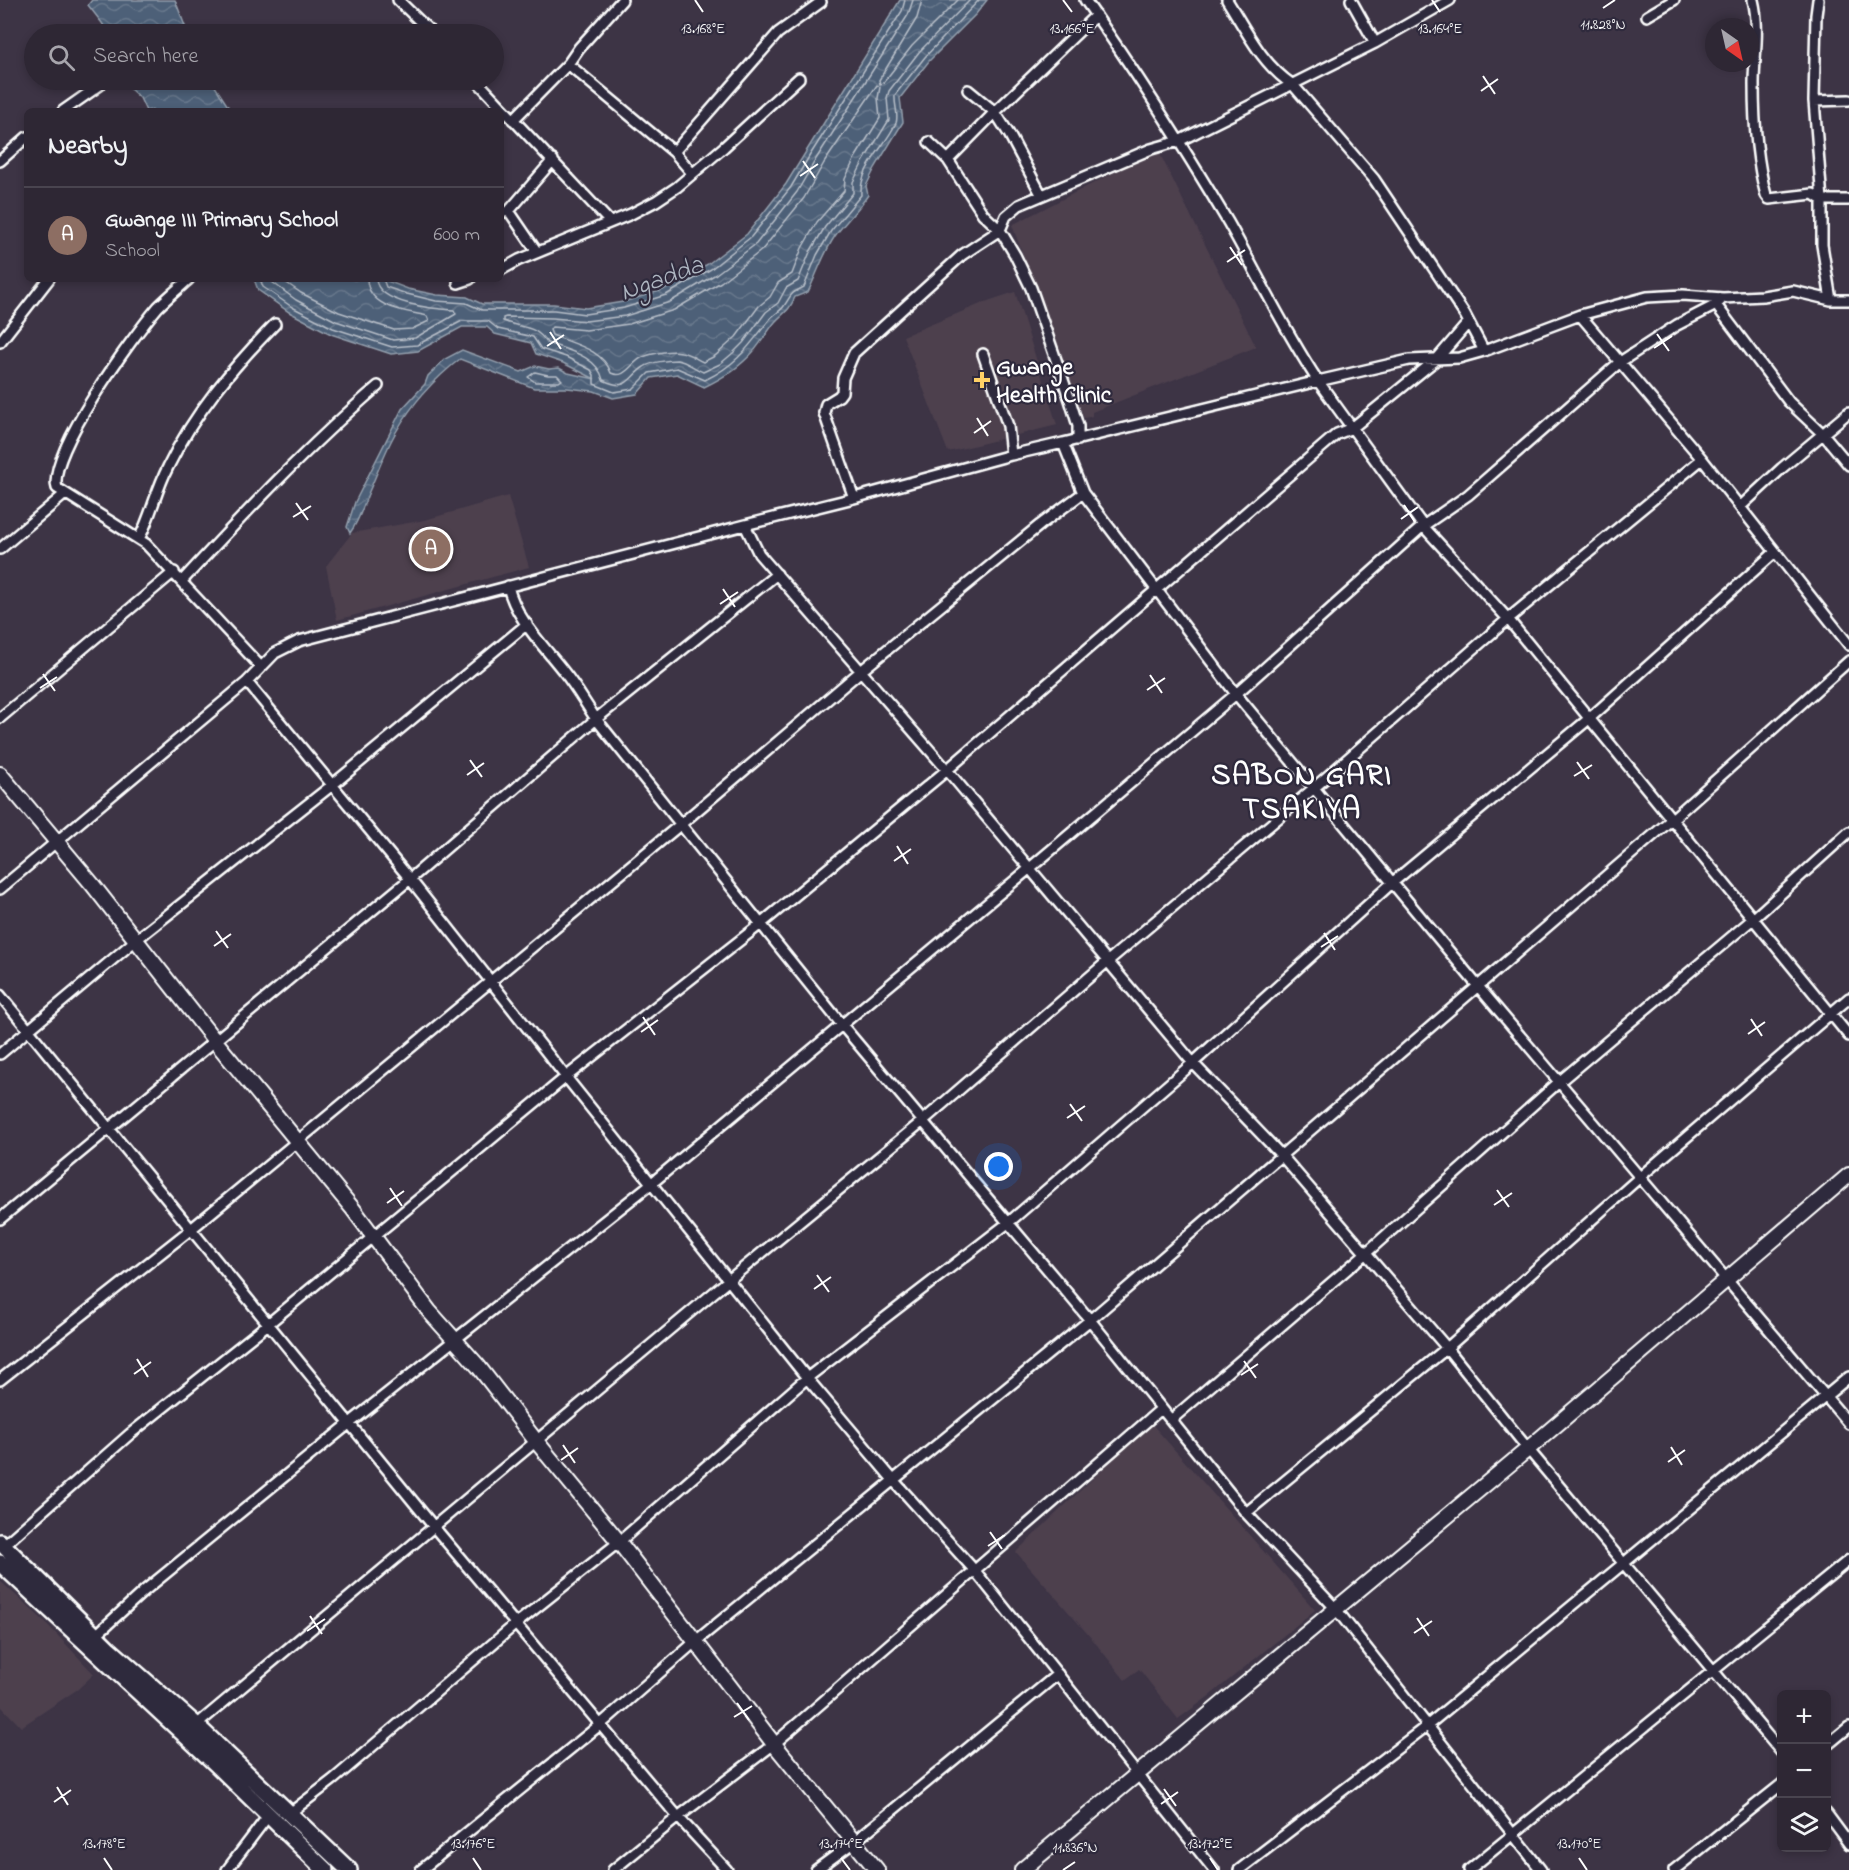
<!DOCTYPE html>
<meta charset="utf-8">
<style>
:root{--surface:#2e2734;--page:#3a3340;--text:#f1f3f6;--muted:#a7a5ac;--line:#49444f;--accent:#ffd166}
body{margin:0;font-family:"Indie Flower",sans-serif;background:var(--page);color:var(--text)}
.controls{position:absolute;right:18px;bottom:18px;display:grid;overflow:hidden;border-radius:9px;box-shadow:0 3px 9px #0003}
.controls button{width:54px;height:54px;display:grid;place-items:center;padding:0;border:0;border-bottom:2px solid var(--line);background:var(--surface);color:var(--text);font:30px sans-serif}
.compass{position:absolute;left:1705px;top:18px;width:54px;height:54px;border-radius:50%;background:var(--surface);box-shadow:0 3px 9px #0003;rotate:146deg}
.you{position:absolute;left:999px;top:1167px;width:21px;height:21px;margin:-15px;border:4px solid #fff;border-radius:50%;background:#1a73e8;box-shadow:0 0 0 9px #1a73e833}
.badge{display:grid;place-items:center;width:39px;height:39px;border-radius:50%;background:var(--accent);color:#fff;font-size:20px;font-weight:700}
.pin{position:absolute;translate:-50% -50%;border:3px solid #fff;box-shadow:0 2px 6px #0006}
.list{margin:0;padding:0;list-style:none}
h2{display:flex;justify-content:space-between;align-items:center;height:78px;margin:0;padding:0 24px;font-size:26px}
h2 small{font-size:20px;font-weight:400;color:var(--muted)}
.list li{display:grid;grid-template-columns:39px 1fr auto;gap:18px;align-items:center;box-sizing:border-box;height:96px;padding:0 24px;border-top:2px solid var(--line)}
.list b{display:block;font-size:22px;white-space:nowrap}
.list p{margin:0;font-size:20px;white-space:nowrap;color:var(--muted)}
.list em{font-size:20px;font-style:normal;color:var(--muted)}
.icon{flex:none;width:33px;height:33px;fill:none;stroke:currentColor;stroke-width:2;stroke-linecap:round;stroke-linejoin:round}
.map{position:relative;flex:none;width:1849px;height:1870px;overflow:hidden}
.search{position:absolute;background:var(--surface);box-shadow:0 3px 9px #0003;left:24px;top:24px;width:480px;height:66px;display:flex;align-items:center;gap:15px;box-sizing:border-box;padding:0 21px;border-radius:33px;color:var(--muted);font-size:22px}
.panel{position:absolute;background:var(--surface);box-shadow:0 3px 9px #0003;left:24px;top:108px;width:480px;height:174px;border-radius:9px}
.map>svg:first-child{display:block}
.built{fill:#4d404e}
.water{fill:url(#water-waves);stroke:#94a0ae;stroke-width:1.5}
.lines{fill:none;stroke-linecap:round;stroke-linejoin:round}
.shore{stroke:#b8bfc9;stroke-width:1.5}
.minor-casing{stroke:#fff;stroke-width:14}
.secondary-casing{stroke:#fff;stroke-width:18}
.trunk-casing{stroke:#fff;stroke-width:20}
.minor{stroke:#2f2a3d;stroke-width:9}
.secondary{stroke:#2f2a3d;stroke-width:14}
.trunk{stroke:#2f2a3d;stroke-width:15}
.ticks{fill:none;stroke:#fff;stroke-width:2}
.poi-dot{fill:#ffd166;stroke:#2f2a3d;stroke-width:2}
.labels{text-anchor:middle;stroke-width:4.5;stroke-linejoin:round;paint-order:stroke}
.poi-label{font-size:24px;font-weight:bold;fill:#fff;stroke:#2f2a3d;text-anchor:start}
.water-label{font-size:26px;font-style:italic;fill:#afb7c2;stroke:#2f2a3d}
.district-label{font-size:30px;font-weight:bold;letter-spacing:1.5px;fill:#fff;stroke:#2f2a3d}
.ticks-label{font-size:15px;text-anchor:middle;fill:#fff;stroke:#2f2a3d;stroke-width:4.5;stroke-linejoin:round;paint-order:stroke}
</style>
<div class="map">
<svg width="1849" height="1870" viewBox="0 0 1849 1870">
<defs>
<pattern id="water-waves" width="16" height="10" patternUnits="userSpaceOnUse" patternTransform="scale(1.5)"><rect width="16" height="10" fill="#4d6078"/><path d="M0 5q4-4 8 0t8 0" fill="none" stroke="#68788c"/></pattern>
</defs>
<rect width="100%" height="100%" fill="#3d3445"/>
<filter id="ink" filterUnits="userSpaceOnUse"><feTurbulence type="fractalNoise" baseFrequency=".0167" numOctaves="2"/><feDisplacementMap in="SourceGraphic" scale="12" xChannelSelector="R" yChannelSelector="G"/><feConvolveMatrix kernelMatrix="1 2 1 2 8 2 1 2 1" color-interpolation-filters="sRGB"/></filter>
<g filter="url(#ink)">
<path class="built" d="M1158,150L1256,347L1092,412V416L1084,418L1012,225Z
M1015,292L1057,425L948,452L903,336L988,301Z
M508,496L529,567L337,620L326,566L352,533L425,520Z
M1151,1423L1315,1610L1208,1697L1178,1719L1139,1669L1125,1680L1093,1640L1016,1552Z
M0,1581L44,1621L94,1674L78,1689L21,1727L0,1705Z"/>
<path class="water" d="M92,0H175L188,34H109L102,23L88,5Z
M900,0H987L976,14L929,61L900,98L903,122L875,168L866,186L868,195C858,210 845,222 835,236C823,254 817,274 808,292L795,297C788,313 785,311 775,322C767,332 761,343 753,352C739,368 723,378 704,387L677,374L651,378L637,394L613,398L594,391L567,388H534L460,359C434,379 412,404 396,432C386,449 379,469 371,487C363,504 361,518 350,533L347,527L355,502L402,409L425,384L428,376L445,359L462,350L521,372L535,366L549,369L559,368L568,373L595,379L563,363L536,354L531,343L495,334L487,327H462L418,351L391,354L331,334L289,312L258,290L254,279H382L408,289L437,295L467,297L482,304H554L586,308L623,302L663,290L708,264L747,234L786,184Z
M126,80H211L231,111H146L140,98L128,87Z"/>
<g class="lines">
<path class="shore" d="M913,0L908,15L816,159L797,192L756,244L716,274L670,302L625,316L586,321L553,318L506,317L503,318V321C522,329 535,324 547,343C567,350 598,356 603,380C629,392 627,378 644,367C651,362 668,360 677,360C686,361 695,369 703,372L720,364L733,353L743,343L766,312L778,303L786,288L798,281L810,252L825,227L853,193V182L863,162L889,120L887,98L889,91L919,52L970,0
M922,0L917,18L879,80L880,84L883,83L912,46L958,0
M877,85L880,87L878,98L880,118L855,158L845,179L844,191L817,222L802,248L792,274L778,283L770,297L759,306L736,337L715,356L703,362C696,359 689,353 681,352C671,350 653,353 643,357C631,362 626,380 611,373C603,349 573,344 552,335L550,330L552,327L586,330L629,324L674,310L721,282L762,250L804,198L824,163Z
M260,279L263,287L292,307L333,328L392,347L417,345L462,321H488L498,329L533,337L541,349L566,357L591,370L594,375V384L614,392L633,389L649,373L677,368L705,380C738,364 748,347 770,319C774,314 781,311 784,306C793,293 788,295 804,287L817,255L831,231L861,195C859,168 885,147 896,123C899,115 894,104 895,95L925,57L979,0
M268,279L296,300L336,321L393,340L415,338L456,314L454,310C435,309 377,304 376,279
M281,279L301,293L339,312L394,330L412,329L429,321L427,316C405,311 368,308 367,279
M383,279L386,287L407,294L436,301L466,303L482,310H554L585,314L624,308L666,295L711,269L751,237L791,187L810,155L902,11L905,0
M535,372L548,375H557L562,380L559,382H535L528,377Z"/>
<g class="minor-casing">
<path id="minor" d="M398,0L433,34
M1085,0C1136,72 1183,146 1228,222C1258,275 1284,330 1318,381L1409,360L1459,358L1484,351
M1227,0C1246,30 1262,65 1293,85L1374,179L1465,315L1484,351L1580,315L1647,297L1683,295L1723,298L1763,296L1793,291L1831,300H1849
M1351,0L1375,43
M1753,0C1760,28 1754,56 1754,84C1754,121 1756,159 1766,195L1769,199L1813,194L1822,200H1849
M1818,0L1816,15L1814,101L1822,200V245L1831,300
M1647,16L1674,0
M568,64L674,152L692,173
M476,80L609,221
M968,90L995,112L1009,134L1041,194
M1814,101L1849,100
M63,111L100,85
M513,120L568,64L579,48L622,0
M929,142L948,160L983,214L1000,230L1015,255L1031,288L1070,400L1078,426V440
M674,152L778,33L821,2
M948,160L995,112L1096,15
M0,161L27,137
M509,211L537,252
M501,213L509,211L553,160
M501,270L519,260L631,214L656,201L677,187L724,147L799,78
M189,279C179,288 168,297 158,307C134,335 46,455 57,488L146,544L261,667
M458,283L470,279
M1716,305L1789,402L1824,435L1849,465
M1580,315L1702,459L1849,645
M0,342L49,279
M983,354L1008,426L1011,455L1063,443L1083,493L1236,694L1477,985L1849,1424
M1063,443L1318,381L1423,526L1508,619L1849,1036
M1011,455L854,498L824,413L826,404L839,396L842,392L843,378L854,353L962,255L1000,230L1006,216L1019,205L1151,149L1179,141L1375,43L1450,0
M854,498L745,525L759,554L947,770L1193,1063L1282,1156L1447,1348L1528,1449L1782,1753
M1740,507L1782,468L1849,412
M139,539C151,516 156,490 168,467C194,413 233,367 275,324
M0,549L65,494
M182,581C245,513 308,446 378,386
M508,586C515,618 544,646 564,672C576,687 585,703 596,719L842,1025L1090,1320L1246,1513L1336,1609L1541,1870
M247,682L410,879L566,1077L807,1378L894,1481L976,1572L1214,1870
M0,718L174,572
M0,889L247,682L275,653L299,641L745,525
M0,995L434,1527L678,1817L727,1870
M0,1054L137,939L331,786L527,624
M0,1219L410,879L596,719L777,574
M0,1380L190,1230L681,824L861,671L1040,525L1083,493
M1171,1420L1366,1253L1559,1082L1754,918L1849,832
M1246,1513L1447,1348L1640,1177L1849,998
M4,1545L130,1434L268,1324L566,1077L762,923L947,770L1337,434L1352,428L1437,359L1468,323
M96,1635L144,1591L350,1423L652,1183L1030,868L1236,694L1423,526L1468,495L1620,362L1677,325L1716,305L1723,298
M193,1728L730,1279L924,1120L1108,961L1314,788L1508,619L1702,459
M1826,1746L1849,1727
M290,1813L334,1779L517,1623L619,1542L807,1378L1008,1223L1193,1063L1392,883L1590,718L1774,553
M1826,1813L1849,1844
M227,1870L268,1816
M421,1870L601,1724L696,1641L1090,1320L1671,820L1849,661
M613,1870L678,1817L774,1744L1161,1409
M816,1870L854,1842L1058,1674
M1239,1870L1428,1725L1849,1377
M1469,1870L1849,1560
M1674,1870L1782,1784"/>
</g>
<g class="secondary-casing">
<path id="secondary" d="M0,774L92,884L215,1041L353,1209L429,1311L478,1366L536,1441L619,1542L774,1744L877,1870
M1022,1870L1528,1449L1849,1175"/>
</g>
<g class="trunk-casing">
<path id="trunk" d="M0,1542L109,1649L196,1725L349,1870
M0,1563L216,1764L325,1870"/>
</g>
<use href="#minor" class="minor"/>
<use href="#secondary" class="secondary"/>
<use href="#trunk" class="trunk"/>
</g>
</g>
<path class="ticks" d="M695,0L703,12M1063,0L1072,12M1432,0L1440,12M1603,8L1615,0M1483,76L1495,94M1481,91L1498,79M803,161L815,178M800,176L818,164M1230,247L1242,265M1227,262L1245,250M550,332L561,349M1657,334L1669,351M547,346L564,335M1654,348L1672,336M977,418L988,436M974,433L991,421M296,503L308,520M1404,505L1415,522M293,517L311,506M1401,519L1418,507M723,589L735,607M720,604L738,592M43,674L55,691M1150,675L1162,693M40,688L57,677M1147,690L1165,678M470,760L482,777M1577,762L1589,779M467,775L484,763M1574,776L1592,765M897,846L908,864M894,861L911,849M216,931L228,948M1324,933L1335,950M214,946L231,934M1321,947L1338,936M643,1017L655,1035M1751,1019L1762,1036M641,1032L658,1020M1748,1034L1765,1022M1070,1104L1082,1121M1067,1118L1085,1106M390,1188L402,1206M1497,1190L1509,1207M387,1203L404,1191M1494,1205L1512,1193M817,1275L829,1292M814,1289L831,1277M137,1359L148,1377M1244,1361L1256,1378M134,1374L151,1362M1241,1375L1258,1364M563,1445L575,1463M1671,1447L1682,1465M561,1460L578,1448M1668,1462L1685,1450M990,1532L1002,1549M988,1546L1005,1535M310,1616L322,1634M1417,1618L1429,1636M307,1631L325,1619M1414,1633L1432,1621M737,1703L749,1720M734,1717L752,1706M57,1787L68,1805M1164,1789L1176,1806M54,1802L71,1790M1161,1804L1178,1792M104,1858L112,1870M473,1858L481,1870M841,1858L850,1870M1210,1858L1218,1870M1579,1858L1587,1870M1063,1870L1075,1862"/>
<path class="poi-dot" d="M979 371h6v6h6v6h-6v6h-6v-6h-6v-6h6z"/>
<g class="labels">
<g class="poi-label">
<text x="996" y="374">Gwange<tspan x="996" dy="28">Health Clinic</tspan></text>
</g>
<g class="water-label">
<text transform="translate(661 277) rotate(-20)" y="9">Ngadda</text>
</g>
<g class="district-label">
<text x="1302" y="784">SABON GARI<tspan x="1302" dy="34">TSAKIYA</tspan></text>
</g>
</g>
<g class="ticks-label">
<text x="1603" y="29">11.828°N</text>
<text x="1072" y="33">13.166°E</text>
<text x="703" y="33">13.168°E</text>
<text x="1440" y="33">13.164°E</text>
<text x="104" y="1848">13.178°E</text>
<text x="473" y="1848">13.176°E</text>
<text x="841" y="1848">13.174°E</text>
<text x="1210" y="1848">13.172°E</text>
<text x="1579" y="1848">13.170°E</text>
<text x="1075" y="1852">11.836°N</text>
</g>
</svg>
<div class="controls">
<button>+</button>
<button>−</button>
<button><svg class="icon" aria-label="layers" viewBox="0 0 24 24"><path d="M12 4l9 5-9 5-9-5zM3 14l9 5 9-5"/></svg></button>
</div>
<svg class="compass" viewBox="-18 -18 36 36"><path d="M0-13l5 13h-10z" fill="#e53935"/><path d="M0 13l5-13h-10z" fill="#a7a5ac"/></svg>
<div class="you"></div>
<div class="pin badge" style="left:431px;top:549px;background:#8d6e63">A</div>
<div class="search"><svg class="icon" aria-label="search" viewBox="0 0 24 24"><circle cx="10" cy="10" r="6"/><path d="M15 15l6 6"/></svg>Search here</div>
<section class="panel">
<h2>Nearby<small></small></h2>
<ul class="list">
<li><span class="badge" style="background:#8d6e63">A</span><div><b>Gwange III Primary School</b><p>School</p></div><em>600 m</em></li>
</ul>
</section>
</div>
